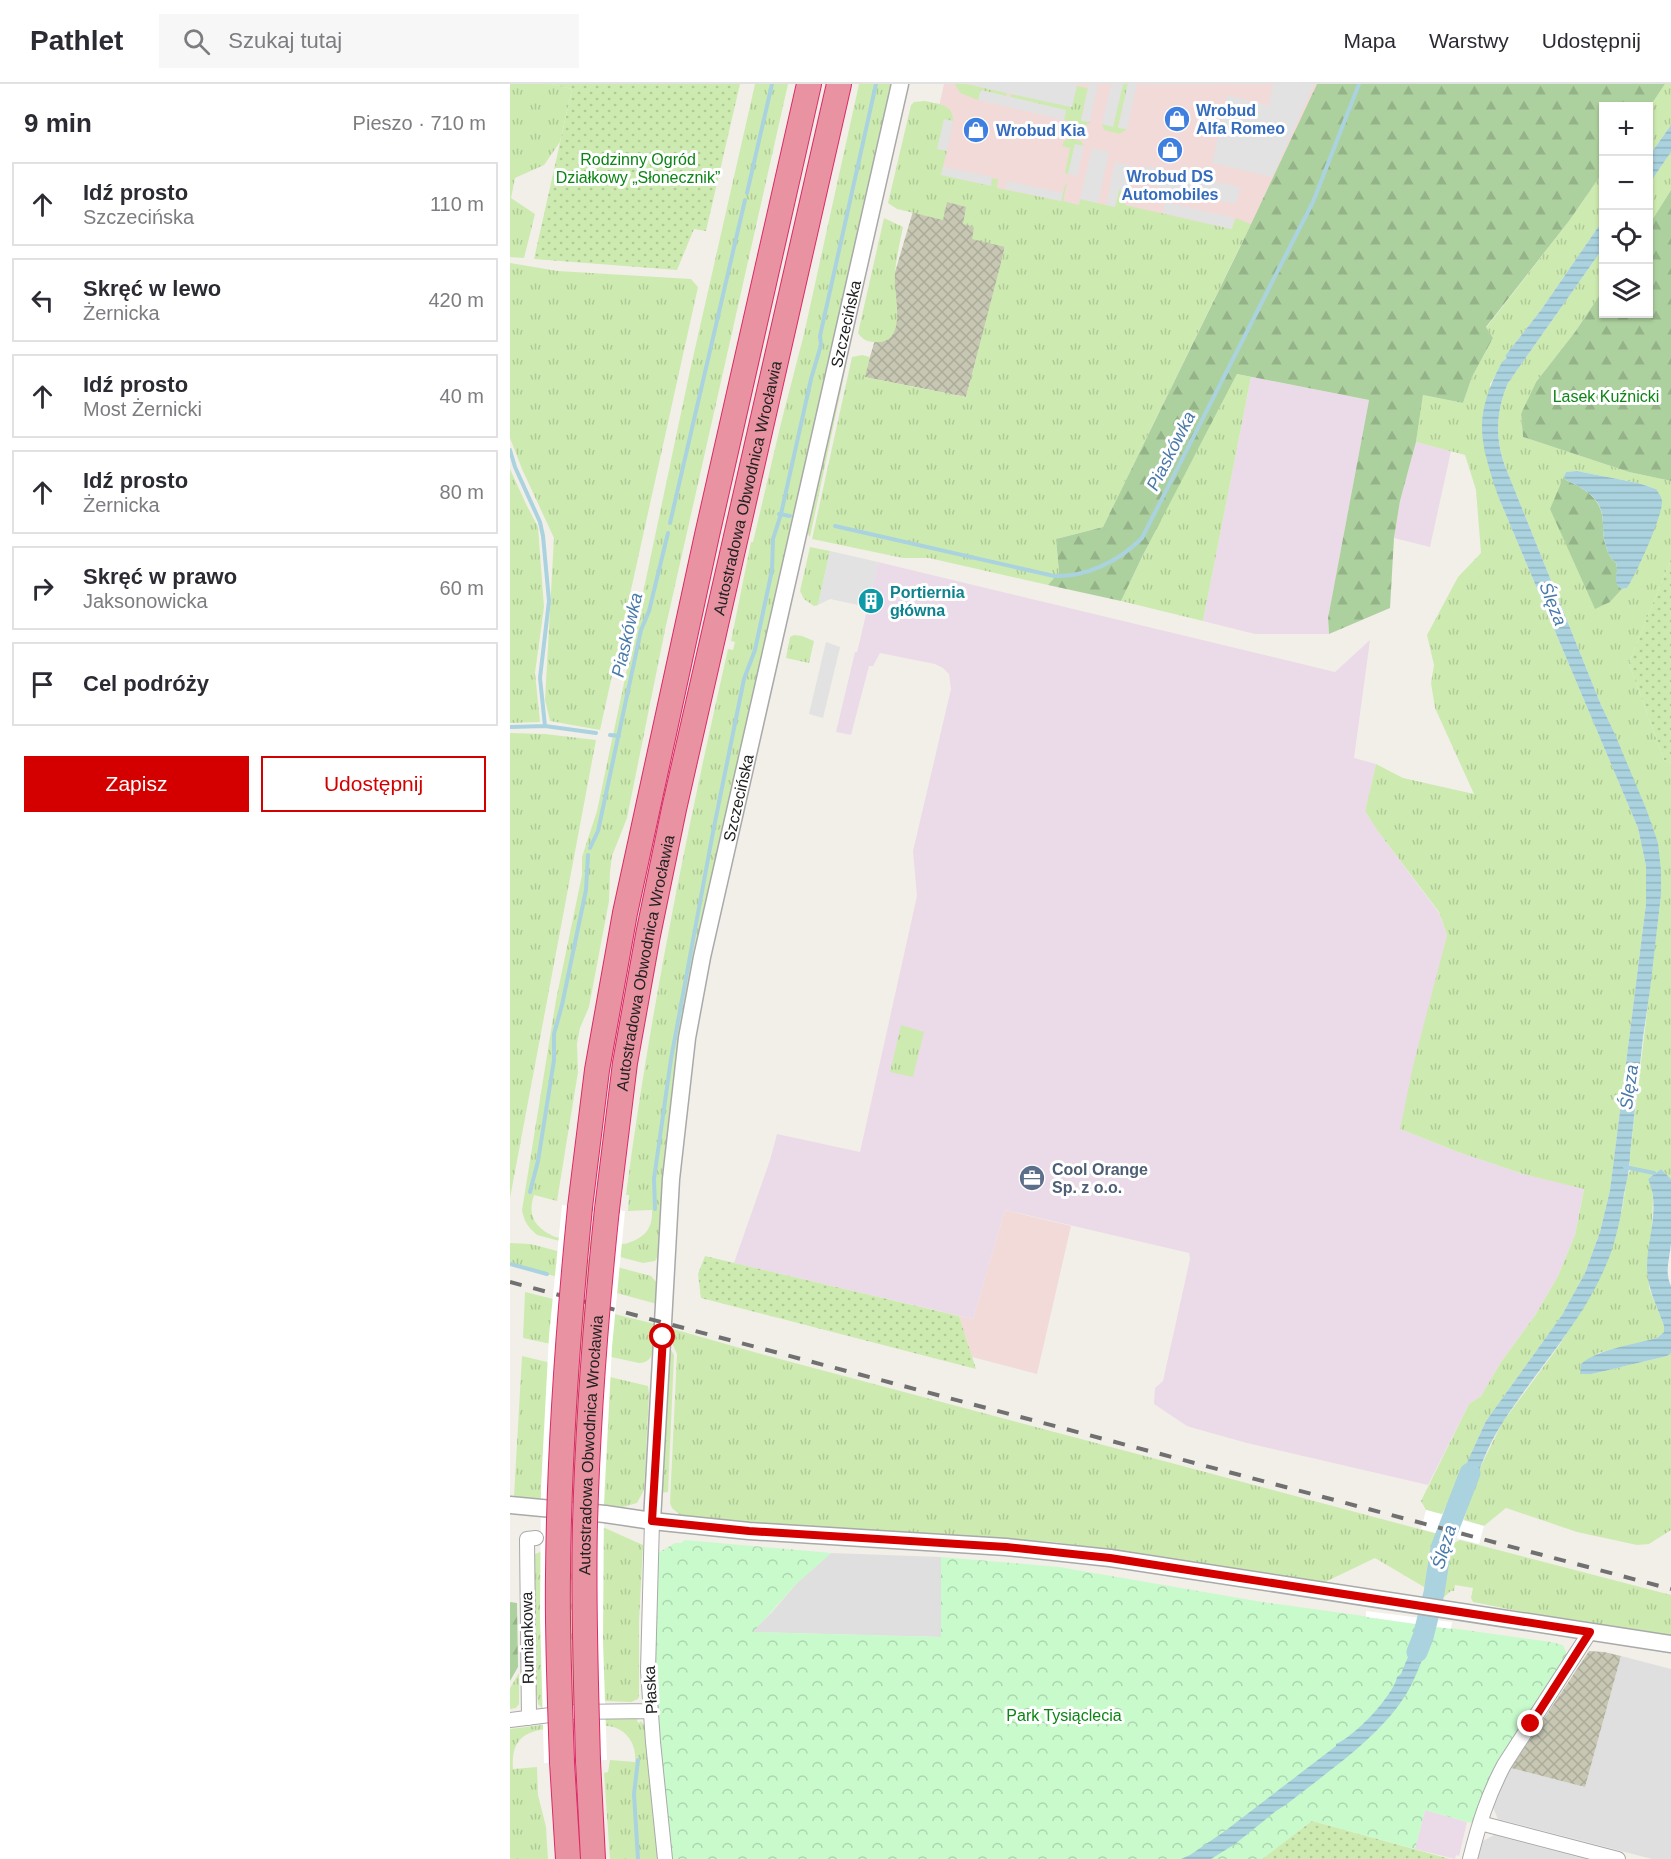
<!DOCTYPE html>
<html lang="pl">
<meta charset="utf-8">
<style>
:root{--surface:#fff;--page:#f7f7f7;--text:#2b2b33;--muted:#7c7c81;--line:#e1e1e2;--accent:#d40000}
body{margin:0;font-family:Arial,sans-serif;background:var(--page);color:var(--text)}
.controls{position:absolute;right:18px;top:18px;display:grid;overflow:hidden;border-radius:0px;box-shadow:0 2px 4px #0004}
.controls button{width:54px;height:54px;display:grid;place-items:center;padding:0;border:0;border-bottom:2px solid var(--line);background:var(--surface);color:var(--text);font:30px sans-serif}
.stop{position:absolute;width:18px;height:18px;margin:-14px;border:4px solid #d40000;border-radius:50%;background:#fff}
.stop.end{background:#d40000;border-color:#fff;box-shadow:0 2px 6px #0008}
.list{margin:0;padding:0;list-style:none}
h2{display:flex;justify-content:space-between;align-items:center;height:78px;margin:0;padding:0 24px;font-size:26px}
h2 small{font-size:20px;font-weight:400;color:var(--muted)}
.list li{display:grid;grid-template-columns:39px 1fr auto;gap:18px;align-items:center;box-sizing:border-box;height:84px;margin:0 12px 12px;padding:0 12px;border:2px solid var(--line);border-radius:0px}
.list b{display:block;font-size:22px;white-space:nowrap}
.list p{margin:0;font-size:20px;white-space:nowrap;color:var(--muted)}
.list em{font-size:20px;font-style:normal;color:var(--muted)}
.actions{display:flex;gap:12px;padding:18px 24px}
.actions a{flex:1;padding:14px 0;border:2px solid var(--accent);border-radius:0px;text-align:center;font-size:21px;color:var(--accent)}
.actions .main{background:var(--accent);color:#fff}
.icon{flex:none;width:33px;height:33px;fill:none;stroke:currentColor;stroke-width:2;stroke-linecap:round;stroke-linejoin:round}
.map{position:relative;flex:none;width:1161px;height:1775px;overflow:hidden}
header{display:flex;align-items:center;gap:36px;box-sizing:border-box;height:84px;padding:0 30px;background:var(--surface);border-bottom:2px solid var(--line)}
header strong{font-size:28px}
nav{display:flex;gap:33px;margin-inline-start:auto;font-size:21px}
.search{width:420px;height:54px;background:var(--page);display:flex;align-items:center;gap:15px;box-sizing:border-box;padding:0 21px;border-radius:0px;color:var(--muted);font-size:22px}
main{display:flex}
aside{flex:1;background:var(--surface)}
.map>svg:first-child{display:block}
.residential{fill:#e0dfdf}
.commercial{fill:#f2dad9}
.industrial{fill:#ebdbe8}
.construction{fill:url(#construction-cross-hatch)}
.grass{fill:url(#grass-tufts);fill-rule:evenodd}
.forest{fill:url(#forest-firs)}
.park{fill:url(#park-crowns)}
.garden{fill:url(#garden-dots)}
.parking{fill:#e2e2e2}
.water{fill:url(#water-rules)}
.pier{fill:#fff}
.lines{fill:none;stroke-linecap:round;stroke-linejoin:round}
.stream{stroke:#aad3df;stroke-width:4}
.river{stroke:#aad3df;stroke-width:21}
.minor-casing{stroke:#a9a9a9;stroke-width:16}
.tertiary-casing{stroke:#a9a9a9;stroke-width:19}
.motorway-casing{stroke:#dc2a67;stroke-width:26}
.minor{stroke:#fff;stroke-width:14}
.tertiary{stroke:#fff;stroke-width:16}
.motorway{stroke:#e892a2;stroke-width:24}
.rail{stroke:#707070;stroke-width:4;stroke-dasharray:12 12;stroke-linecap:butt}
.motorway-bridge-casing{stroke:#dc2a67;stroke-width:26;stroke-linecap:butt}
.motorway-bridge{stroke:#e892a2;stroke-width:24}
.route{stroke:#d40000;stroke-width:8}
.labels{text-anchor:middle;stroke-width:6;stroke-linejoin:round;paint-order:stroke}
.shop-label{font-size:16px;font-weight:bold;fill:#366cbe;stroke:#fff;text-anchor:start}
.park-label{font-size:16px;fill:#0c8416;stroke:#fff}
.street-label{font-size:16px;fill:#222;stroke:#fff}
.culture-label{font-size:16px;font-weight:bold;fill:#0d838f;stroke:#fff;text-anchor:start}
.service-label{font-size:16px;font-weight:bold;fill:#4e5e75;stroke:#fff;text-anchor:start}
.water-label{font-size:18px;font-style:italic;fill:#4a7aab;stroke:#fff}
</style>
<header>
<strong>Pathlet</strong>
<div class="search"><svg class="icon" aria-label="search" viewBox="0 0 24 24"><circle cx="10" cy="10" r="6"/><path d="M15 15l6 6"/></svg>Szukaj tutaj</div>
<nav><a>Mapa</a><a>Warstwy</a><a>Udostępnij</a></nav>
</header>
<main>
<aside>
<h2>9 min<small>Pieszo · 710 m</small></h2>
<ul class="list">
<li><svg class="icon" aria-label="ahead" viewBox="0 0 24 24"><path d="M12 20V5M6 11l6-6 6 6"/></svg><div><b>Idź prosto</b><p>Szczecińska</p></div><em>110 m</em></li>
<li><svg class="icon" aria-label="left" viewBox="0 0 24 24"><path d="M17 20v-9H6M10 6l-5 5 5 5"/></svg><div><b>Skręć w lewo</b><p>Żernicka</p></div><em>420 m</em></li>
<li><svg class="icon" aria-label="ahead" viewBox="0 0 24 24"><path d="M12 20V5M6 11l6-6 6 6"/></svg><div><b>Idź prosto</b><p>Most Żernicki</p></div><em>40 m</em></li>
<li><svg class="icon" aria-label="ahead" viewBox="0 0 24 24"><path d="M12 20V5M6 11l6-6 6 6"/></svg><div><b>Idź prosto</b><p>Żernicka</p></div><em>80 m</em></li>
<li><svg class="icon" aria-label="right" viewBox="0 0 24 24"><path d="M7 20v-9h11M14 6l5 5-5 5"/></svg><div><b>Skręć w prawo</b><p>Jaksonowicka</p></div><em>60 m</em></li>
<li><svg class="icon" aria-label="arrive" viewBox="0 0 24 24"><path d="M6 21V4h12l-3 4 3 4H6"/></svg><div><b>Cel podróży</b></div></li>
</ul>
<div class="actions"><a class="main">Zapisz</a><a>Udostępnij</a></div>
</aside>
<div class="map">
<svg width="1161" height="1775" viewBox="0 0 1161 1775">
<defs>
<pattern id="construction-cross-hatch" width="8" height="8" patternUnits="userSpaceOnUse" patternTransform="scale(1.5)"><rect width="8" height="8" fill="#c7c7b4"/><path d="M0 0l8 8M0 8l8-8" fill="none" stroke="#abab9a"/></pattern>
<pattern id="grass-tufts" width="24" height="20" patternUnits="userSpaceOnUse" patternTransform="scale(1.5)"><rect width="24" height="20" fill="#cdebb0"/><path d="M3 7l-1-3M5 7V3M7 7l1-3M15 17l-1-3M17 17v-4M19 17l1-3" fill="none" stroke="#b0c997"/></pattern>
<pattern id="forest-firs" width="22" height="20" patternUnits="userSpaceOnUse" patternTransform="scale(1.5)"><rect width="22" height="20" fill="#add19e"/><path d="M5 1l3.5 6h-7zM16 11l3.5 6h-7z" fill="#95b388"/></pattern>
<pattern id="park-crowns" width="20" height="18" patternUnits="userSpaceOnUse" patternTransform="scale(1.5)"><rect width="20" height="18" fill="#c8facc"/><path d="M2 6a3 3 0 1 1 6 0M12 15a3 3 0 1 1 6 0" fill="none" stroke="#acd6af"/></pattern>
<pattern id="garden-dots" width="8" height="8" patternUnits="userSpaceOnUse" patternTransform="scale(1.5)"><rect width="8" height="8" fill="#cdebb0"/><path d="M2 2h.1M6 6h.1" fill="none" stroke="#b0c997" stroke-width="1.8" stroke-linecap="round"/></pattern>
<pattern id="water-rules" width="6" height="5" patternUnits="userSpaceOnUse" patternTransform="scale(1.5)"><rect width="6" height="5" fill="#aad3df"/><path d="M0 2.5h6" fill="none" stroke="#92b5bf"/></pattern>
</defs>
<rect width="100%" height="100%" fill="#f2efe9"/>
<path class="residential" d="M321,1469L431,1473V1553L242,1548L263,1527L287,1499Z
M1111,1572L1161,1585V1775H1142L988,1735L982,1721L1001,1684L1075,1703Z
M984,1751L1075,1775H968L973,1757Z"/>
<path class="commercial" d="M434,0H807L733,157L505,115L412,97Z
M495,1126L561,1142L527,1290L462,1273L449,1232L463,1235Z"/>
<path class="industrial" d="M741,293L859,316L818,534L819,550H745L693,537Z
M906,358L941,367L920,463L884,454L890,417Z
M368,478L825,588L860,556L844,674L866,680L855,727L867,746L929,829L937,851L890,1045L948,1068L1013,1090L1074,1104L1065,1151L1048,1192L1026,1230L991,1278L971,1312L959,1320L918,1401L737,1359L687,1345L677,1342L644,1320L645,1304L653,1297L680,1175L679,1169L495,1126L463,1235L224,1179L260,1076L267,1050L350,1068L407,812L403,767L441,605L439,590L433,584L425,580L370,569L363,582H359L341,651L326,648L345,568H347L350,556Z
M915,1726L957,1738L949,1772L946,1771L945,1775L905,1765Z"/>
<path class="construction" d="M412,97L505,115L487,199L456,313L354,293Z
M1079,1567L1094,1568L1111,1572L1075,1703L1001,1684Z"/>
<path class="grass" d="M0,0H41L62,5L50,58L34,81L5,94L1,114L25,130L14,174L0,173Z
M245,0H278L155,546L117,734L102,772L100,788L99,817L79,923L70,944L67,960L68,988L47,1117L24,1111C17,1132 25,1144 45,1153L114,1160C133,1155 143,1146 142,1126L118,1127L119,1111H116C140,927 177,746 218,565L223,566L225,558L221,557L241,458H243L271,339L294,250L349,0H382L275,469L255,562L199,802L181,890L150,1170L145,1177L133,1179L27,1151C18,1143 14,1138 12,1126L46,916L72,791V773L87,727L179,291Z
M445,0H457L497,9L496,13L471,6L468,16L450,9Z
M613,0H618L608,43L617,45L610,50L594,46L592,40L603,42Z
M1155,0H1161V41L1139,72V24Z
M567,2L578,4L571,36L580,38L575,42L554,36L556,27L500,13L501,10L561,23Z
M415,17C428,20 444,20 443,37L434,36L428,65L437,67L431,91L488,95L487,104L551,117L555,101L557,99L553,117L569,121L570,115L605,123L609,106L618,108L615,121L721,145L726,134L741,140L593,443L546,455L549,488L538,501L419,474H393L302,455L342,273L352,271L360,273L355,293L456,313L495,163L462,155L464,143L453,140L456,123L437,118L433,136L387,125L378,119L401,21L404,18Z
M559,54L571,57L574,62L565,61L558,90L555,89L560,64L552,62L554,57Z
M1161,68V106L1139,141V100Z
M1093,88V136L1031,226L995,272L997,274L980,300L988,412L1128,744L1136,782V820L1100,1106L1090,1148L1075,1189L1052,1231L976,1337L942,1411L932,1430L916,1426L911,1417L959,1320L971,1312L991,1278L1026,1230L1048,1192L1065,1151L1074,1105L1013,1090L948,1068L890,1045L903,982L937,851L929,828L867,746L855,727L866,680L893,694L964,710L925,624L921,599L924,581L917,551L948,493L971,469L966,406L955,371L906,358L913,311L953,319L962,293L983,254L976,244L1059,137Z
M374,134L393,143C390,159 386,174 385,190C383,210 400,262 363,258C357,258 351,254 348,249Z
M1093,164V206L1065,248L1026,298L1011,331L1013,353L1119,388L1161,397V475L1119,579L1154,676L1161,679V1095L1151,1085L1138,1095L1141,1102L1143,1115L1139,1204L1154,1242V1248L1147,1254L1088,1269L1070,1289L1082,1290L1157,1272L1161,1269V1446L1139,1460L1127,1461L1067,1448L996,1424L974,1442L954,1436L967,1390L992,1339L1048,1263L1074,1223L1112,1126L1117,1094L1120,1087V1070L1151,811L1104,648L1091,621L997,387C985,357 985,329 998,299ZM1067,387L1128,399L1146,405L1132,475L1117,504L1112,505L1100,518L1054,392L1056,388Z
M0,179L48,187L181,195L188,203L90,646L40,637L35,616L44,454L12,385L0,354Z
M337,277L300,453L295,446L333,282Z
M727,290L741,293L693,537L611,517C647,440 688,366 727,290Z
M0,385L16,420L28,443L34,523L25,589L30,638L0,639Z
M300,463L320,467L308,521L304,522L294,515L290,507Z
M284,551L292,552L304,557L299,579L276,574L280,553Z
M0,649L35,650L86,656L0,1114Z
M391,941L414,948L403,993L380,988Z
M0,1159L21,1160L141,1192L147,1199V1220L0,1180Z
M15,1208L145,1240C144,1254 148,1279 129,1279L13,1254Z
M163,1245L244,1268L928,1450L916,1501L914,1503L865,1474L811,1500L544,1458L293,1445L170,1431L162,1424L160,1419L167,1270L162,1259Z
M159,1262L164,1271L158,1408L151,1409Z
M12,1272L138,1302L139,1310L134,1406L127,1419L113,1423L4,1412Z
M95,1444L133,1461L129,1538V1612L128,1615L121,1618L96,1617L32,1624L28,1620L27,1611H24L23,1471L30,1468L62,1469L63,1446Z
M950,1456L1161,1511V1553L1048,1535L963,1518L961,1514L963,1504L945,1501L944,1507H941L934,1513C930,1500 936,1491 939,1479C941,1473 941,1466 944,1459Z
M9,1589V1620L6,1624L0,1625V1604Z
M96,1633L128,1635L127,1637L129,1639L131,1637L135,1643L150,1775H100L94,1689L98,1688L100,1676L125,1678C127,1660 116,1644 98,1642C84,1643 70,1643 56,1644C26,1645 0,1646 3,1685L27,1683L28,1711L36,1743L38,1775H0V1645Z"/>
<path class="forest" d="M807,0H1155L1139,24L1094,22L1093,88L1059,137L976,243L983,254L962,293L953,319L913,311L906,358L890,417L884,454L880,524L819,550L818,534L859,316L727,290L632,473L611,517L538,501L549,488L546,455L593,443L733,157Z
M1161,106V397L1119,388L1013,353L1011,330L1026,298L1065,248L1093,206L1094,230H1138L1139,141Z
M1054,392L1056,396C1071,403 1089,412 1092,431C1094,440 1092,450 1095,459C1096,463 1098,469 1100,472C1101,475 1105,477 1106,479C1110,490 1101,498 1112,505L1100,518L1085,525L1040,425Z
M0,1518L7,1519L8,1583L0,1597Z"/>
<path class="park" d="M175,1456L321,1469L287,1499L243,1548L431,1553V1473L549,1483L752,1518L1041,1558L1053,1561L1056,1568L1060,1572L965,1740L915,1726L905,1765L802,1737L752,1775H161L148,1658L143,1552L148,1469L165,1459H171Z"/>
<path class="garden" d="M41,0H230L196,147L184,145L167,186L24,175L62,5Z
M1161,475V679L1154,676L1119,579Z
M195,1172L449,1232L466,1285L191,1214L188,1190Z
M802,1737L940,1775H752Z"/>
<path class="parking" d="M457,0H567L562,23Z
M579,0H588L580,38L571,37Z
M601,0H613L603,43L592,40Z
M618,0H627L617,45L608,44Z
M763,0H804L762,93L702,79L717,11L759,22Z
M471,6L556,26L554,36L468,16Z
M434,35L443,37L437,67L427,65Z
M565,60L574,62L567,92L558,90Z
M582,64L599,68L588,119L570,115Z
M605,78L623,82L618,108L609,106L605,123L596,121Z
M636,82L730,103L726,120L632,99Z
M433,83L482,93L481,102L431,91Z
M497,97L553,109L551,117L495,105Z
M655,118L724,134L722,145L653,129Z
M320,467L368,478L358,523L320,515L308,521Z
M316,558L330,563L313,634L299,630Z"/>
<path class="water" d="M1161,41V68L1139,100V72Z
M1093,136V164L998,299C985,329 985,358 997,387L1091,621L1104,648L1137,727L1148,759L1151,786V811L1140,906L1133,953L1120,1070C1120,1084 1117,1096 1114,1110C1111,1133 1105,1161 1096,1181C1072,1239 1027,1285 993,1338C977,1362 967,1390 959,1418L942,1411L976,1337L1052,1231L1075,1189L1090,1148L1100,1106L1136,820V782L1128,744L988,412C969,355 963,333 992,278L997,274L995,272L1031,226Z
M1067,387L1128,399L1146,405C1149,410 1152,413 1152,418C1152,433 1126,491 1117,504L1112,505C1100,498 1110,489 1106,479C1105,477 1101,475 1100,472C1098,469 1096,463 1095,459C1092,449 1094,440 1092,430C1089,412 1071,403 1056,396L1054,392L1056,388Z
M1151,1085L1161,1095C1161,1116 1161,1138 1161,1159C1160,1174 1154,1187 1161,1202V1269L1157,1272L1082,1290H1070L1071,1280C1088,1265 1125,1260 1147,1254L1154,1248V1242C1147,1222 1137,1204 1137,1183C1137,1154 1151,1123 1138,1095Z
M911,1541L924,1543C916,1565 909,1587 898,1607C872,1652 817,1688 777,1720L766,1727L725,1760L701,1775H671L680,1771L715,1747L826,1662V1660C844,1653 884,1611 887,1593L891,1590C895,1578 907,1557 905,1545Z"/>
<path class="pier" d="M52,1121L81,1124L66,1306L60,1455V1554L64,1677L34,1679L30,1532L31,1403L39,1252Z
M85,1124L115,1127L102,1263L94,1420L93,1558L97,1676L67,1677V1338L73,1255Z
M916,1426L974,1442L969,1460L911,1445Z
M856,1527L942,1538L941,1545L856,1533Z"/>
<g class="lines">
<path class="stream" d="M237,109L262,0
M0,366L5,383L30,438L33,452L39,517L30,594L35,642
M269,430L280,432
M160,439L235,116
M325,442L544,492C576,493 608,478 632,454L784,155L803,118L849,0
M0,643L35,642L86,649
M100,651L109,652
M80,764L88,747L131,546L139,527L158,449
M1115,1083L1144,1089
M20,1108L28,1077L44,976V950L52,921L76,806L78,771
M145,1125L144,1095L161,975L203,748L234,595L245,566L262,486L263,455L271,430L301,295L311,261L310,252L366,0
M0,1180L37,1190
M128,1676L124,1710L128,1775"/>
<path class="river" d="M907,1568L913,1553L924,1509L931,1464L960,1389"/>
<g class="minor-casing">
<path id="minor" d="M142,1437L138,1587L143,1658L155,1775
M19,1634L17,1455L26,1454
M0,1636L64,1628L140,1627
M970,1739L1108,1775
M960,1775C969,1740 977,1713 994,1681L1080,1548"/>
</g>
<g class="tertiary-casing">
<g id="tertiary">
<path d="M0,1421L95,1430L142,1437L239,1447L496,1463L600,1474L1161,1560"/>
<path id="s1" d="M142,1437L161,1095L177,954L192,873L390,0"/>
</g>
</g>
<g class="motorway-casing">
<g id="motorway">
<path d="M70,1123L87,986L115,829L197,451L299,0"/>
<path id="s2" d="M97,1125L115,979L138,851L164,725L329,0"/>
<path d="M78,1677L83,1775"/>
<path d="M52,1678L58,1775"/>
</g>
</g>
<use href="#minor" class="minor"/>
<use href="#tertiary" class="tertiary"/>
<use href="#motorway" class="motorway"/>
<path class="rail" d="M0,1198L1161,1505"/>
<g class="motorway-bridge-casing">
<g id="motorway-bridge">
<path id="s3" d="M78,1677C76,1598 73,1518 75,1439C78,1334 86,1230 97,1125"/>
<path d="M52,1678C50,1616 47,1553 48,1491C49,1368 58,1245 70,1123"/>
</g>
</g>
<use href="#motorway-bridge" class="motorway-bridge"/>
</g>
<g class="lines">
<path class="route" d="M153,1253L142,1437L239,1447L496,1463L600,1474L1080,1548L1021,1640"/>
</g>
<defs>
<g id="shop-disc" transform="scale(1.35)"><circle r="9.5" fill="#3f7fe0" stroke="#fff"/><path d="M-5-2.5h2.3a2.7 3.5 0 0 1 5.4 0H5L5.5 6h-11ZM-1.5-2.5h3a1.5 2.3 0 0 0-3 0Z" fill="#fff"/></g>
<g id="building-disc" transform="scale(1.35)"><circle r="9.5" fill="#0f9aa8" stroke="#fff"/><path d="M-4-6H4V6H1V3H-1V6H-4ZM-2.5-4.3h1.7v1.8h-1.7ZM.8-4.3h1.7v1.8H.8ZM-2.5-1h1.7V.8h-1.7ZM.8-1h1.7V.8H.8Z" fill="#fff"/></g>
<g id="office-disc" transform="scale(1.35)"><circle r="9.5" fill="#5c6f8a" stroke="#fff"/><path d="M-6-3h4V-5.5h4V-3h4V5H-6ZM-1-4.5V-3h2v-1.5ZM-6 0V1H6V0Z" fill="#fff"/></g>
</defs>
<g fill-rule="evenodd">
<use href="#shop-disc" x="667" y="35"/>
<use href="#shop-disc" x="466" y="46"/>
<use href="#shop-disc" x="660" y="66"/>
<use href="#building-disc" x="361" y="517"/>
<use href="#office-disc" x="522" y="1094"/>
</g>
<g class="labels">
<g class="shop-label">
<text x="686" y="32">Wrobud<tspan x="686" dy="18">Alfa Romeo</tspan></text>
<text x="486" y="52">Wrobud Kia</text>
<text x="660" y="98" text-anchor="middle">Wrobud DS<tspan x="660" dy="18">Automobiles</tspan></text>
</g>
<g class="park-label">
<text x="128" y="81">Rodzinny Ogród<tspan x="128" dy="18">Działkowy „Słonecznik”</tspan></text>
<text x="1096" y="318">Lasek Kuźnicki</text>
<text x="554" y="1637">Park Tysiąclecia</text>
</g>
<g class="street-label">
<text dy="6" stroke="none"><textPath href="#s1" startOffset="1216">Szczecińska</textPath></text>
<text dy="6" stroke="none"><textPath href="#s2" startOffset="735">Autostradowa Obwodnica Wrocławia</textPath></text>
<text dy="6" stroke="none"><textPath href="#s1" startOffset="730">Szczecińska</textPath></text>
<text dy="6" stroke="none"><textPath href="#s2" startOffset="249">Autostradowa Obwodnica Wrocławia</textPath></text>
<text dy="6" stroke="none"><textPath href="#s3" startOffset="316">Autostradowa Obwodnica Wrocławia</textPath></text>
<text transform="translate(17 1554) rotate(-91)" y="6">Rumiankowa</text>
<text transform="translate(140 1606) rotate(-93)" y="6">Płaska</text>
</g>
<g class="culture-label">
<text x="380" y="514">Portiernia<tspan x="380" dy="18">główna</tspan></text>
</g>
<g class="service-label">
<text x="542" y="1091">Cool Orange<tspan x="542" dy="18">Sp. z o.o.</tspan></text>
</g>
<g class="water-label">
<text transform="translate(661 367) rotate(-63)" y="6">Piaskówka</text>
<text transform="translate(1043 520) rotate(68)" y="6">Ślęza</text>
<text transform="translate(117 551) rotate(-77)" y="6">Piaskówka</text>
<text transform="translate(1119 1003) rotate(-82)" y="6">Ślęza</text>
<text transform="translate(934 1463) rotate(-73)" y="6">Ślęza</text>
</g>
</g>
</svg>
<div class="controls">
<button>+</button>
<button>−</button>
<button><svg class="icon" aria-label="locate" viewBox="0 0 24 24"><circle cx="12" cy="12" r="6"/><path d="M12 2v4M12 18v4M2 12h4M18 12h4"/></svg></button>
<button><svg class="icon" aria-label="layers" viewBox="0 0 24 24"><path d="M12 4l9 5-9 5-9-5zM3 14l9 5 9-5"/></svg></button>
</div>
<div class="stop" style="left:153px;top:1253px"></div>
<div class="stop end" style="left:1021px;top:1640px"></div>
</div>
</main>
